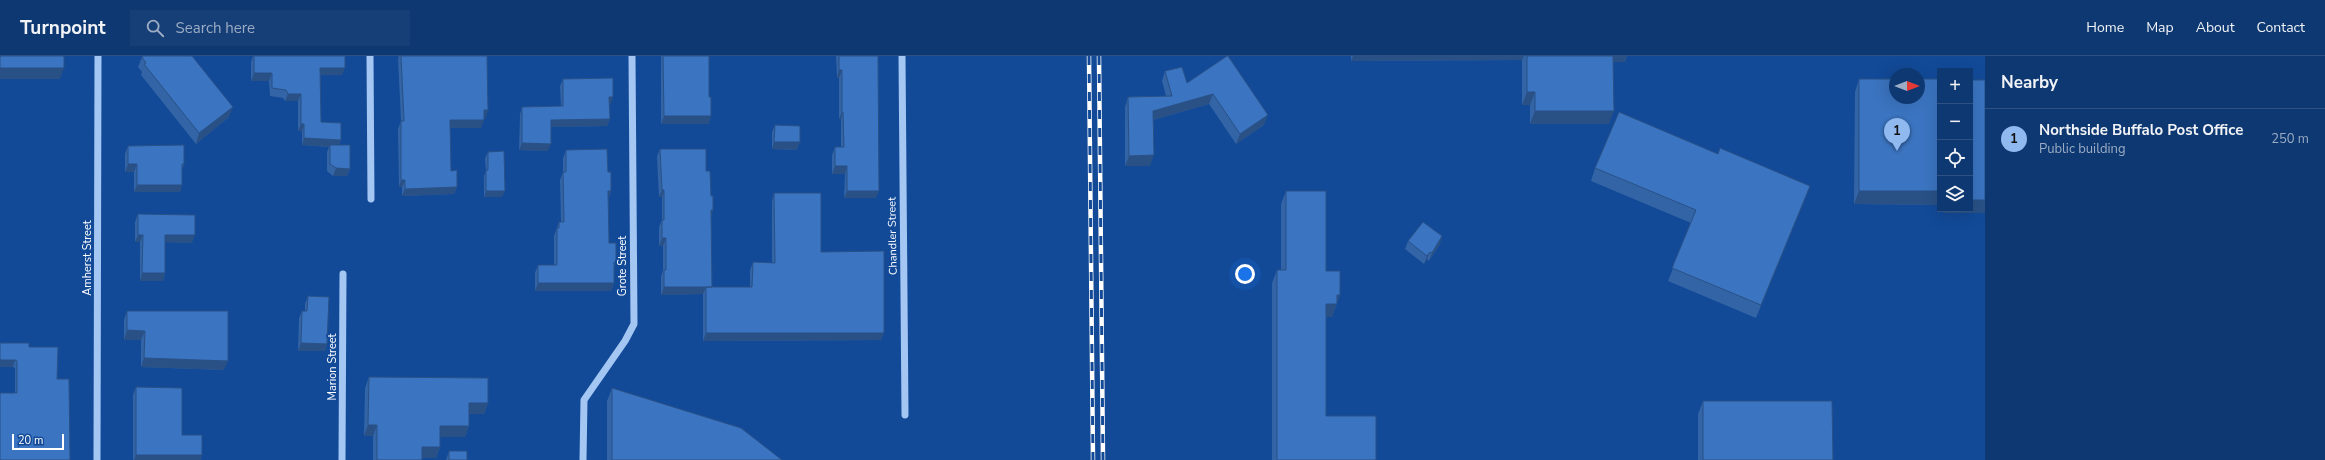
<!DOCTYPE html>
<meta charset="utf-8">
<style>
:root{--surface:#0e3872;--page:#173f77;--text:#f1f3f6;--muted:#9bacc4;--line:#2e5284;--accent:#90b9f0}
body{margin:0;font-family:"Nunito Sans",sans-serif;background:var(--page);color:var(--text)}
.controls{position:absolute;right:12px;top:12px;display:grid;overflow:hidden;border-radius:0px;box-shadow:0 4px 16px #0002}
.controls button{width:36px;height:36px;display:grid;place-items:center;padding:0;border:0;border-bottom:1px solid var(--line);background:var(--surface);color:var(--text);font:20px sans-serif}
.compass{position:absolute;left:1889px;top:12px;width:36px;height:36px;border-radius:50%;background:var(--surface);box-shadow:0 4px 16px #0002;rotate:90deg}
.scale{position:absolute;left:12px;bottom:10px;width:52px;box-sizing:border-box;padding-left:4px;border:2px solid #fff;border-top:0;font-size:11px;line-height:14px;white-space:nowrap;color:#fff;-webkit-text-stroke:3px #124a98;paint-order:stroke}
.you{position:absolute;left:1245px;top:218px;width:14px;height:14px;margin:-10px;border:3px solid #fff;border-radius:50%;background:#1a73e8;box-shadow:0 0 0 6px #1a73e833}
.badge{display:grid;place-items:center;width:26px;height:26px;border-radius:50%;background:var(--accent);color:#111;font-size:13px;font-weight:700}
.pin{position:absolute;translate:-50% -33px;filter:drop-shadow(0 1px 2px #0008)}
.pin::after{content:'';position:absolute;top:21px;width:14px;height:12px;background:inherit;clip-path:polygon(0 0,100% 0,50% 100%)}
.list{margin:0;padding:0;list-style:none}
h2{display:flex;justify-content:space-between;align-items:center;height:52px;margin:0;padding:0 16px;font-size:17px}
h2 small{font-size:13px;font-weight:400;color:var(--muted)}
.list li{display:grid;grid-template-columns:26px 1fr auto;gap:12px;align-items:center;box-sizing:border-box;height:60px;padding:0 16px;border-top:1px solid var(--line)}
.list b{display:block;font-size:15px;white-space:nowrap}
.list p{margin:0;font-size:13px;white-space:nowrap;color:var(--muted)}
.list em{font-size:13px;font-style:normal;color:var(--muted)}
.icon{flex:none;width:22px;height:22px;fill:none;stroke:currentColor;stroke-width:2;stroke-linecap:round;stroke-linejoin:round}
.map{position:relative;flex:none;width:1985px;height:404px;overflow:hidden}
header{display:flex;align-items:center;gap:24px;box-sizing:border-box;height:56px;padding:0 20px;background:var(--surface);border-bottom:1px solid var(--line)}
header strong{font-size:19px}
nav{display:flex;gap:22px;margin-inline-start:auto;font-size:14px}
.search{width:280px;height:36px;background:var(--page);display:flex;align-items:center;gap:10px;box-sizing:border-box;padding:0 14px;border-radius:0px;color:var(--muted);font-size:15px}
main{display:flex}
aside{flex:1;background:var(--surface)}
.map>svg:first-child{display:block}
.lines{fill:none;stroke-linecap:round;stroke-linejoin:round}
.minor{stroke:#a4c6f3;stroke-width:7}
.rail-casing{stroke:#fff;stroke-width:4.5}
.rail{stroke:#124a98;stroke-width:3;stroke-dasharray:9;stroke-linecap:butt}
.wall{fill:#3364a5}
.shaded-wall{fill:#295186}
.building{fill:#3b74c0;stroke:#295186}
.labels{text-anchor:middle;stroke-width:4;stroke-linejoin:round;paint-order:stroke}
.street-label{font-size:11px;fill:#fff;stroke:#124a98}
</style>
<header>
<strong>Turnpoint</strong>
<div class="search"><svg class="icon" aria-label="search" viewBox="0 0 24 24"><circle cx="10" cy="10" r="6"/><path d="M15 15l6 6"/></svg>Search here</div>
<nav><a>Home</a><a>Map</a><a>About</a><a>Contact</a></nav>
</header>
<main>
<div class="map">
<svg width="1985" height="404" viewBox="0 0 1985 404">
<rect width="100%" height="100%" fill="#124a98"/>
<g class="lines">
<path class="minor" d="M370,0L371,143
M902,0L905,359
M97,404L98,0
M342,404L343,218
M583,404L584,344L625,285L634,268L632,0"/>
<g class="rail-casing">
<path id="rail" d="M1089,0L1093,404
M1099,0L1103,404"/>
</g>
<use href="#rail" class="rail"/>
</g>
<path class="wall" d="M253,0H345L342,19H320L321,66L341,84L339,89L350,113L347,120H333L327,115V96L329,91L302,89V75H298V45H285L283,42L270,40L269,25H251V6Z
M399,0H487L486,62H484L481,72H450L451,115L457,131L454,138L402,140V131H399L398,73L401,65L398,3Z
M661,0H709V68H661Z
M836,0H878L876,142H844L845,118H832V99L835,91H841V63H839V22H837Z
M1227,0L1264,69L1236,88L1209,48L1153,64L1150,110H1125V51L1128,41L1166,40L1162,25L1165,15L1187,27Z
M1351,0H1627L1625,6H1613L1609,68H1530V49H1522V4L1351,5Z
M142,1L229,61L196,88L141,19L142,16L138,11Z
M563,23L611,48H609L610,63L607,70L551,71L548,95L519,94L520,58L522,51L561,50L560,30Z
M1859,23H1940V149L1854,148L1855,36Z
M775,69L797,94L772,93V76Z
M128,90L184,108L182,114V129L180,136H134V116H125V98Z
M660,93L706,115L713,154L711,160L712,231H750V214L753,206L772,207V145L774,137L821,196L881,284L703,285V238L661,239V221L663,214V190H659V171L662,164V141H659L657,100Z
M566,94L608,116L611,135L608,143L609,187L616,206L614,211V227L611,235H535V217L538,209H554V180L559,166H561L560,124L563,116V102Z
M488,96L502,141H484V120L486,115L485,102Z
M1595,112L1805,143L1756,262L1668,225L1691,167L1591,125Z
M1286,135L1326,215L1340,239L1332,261H1326V360L1376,404H1272V227L1277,214H1281V148Z
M138,158L192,187L165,186V217L163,225H140V186H135V166Z
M1408,185L1440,188L1429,205L1427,203L1424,208L1405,193Z
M308,240L327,288L325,295H298L299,262L302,255H305V248Z
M127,255L224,314L141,311V284H124V264Z
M0,287L29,291L57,323L70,404L15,337V312L13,311H0Z
M369,321L488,347L484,358H469V370L465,381H440V391L436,402H422V404H373V380H364L365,332Z
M136,331L182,379L202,399L200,404H133V339Z
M612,332L782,404H607V345Z
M1703,345L1833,404H1698V358Z
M449,395L467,404H446Z"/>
<path class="shaded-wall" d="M1353,0H1524L1522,4L1351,5Z
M1610,0H1627L1625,6H1608Z
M0,12H64L60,23H0Z
M320,12H345L342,19H317Z
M839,14H842L839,22H837Z
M254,17H272L269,25H251Z
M1527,36H1535L1530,49H1522Z
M288,38H301L298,45H285Z
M1213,38L1209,48L1149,65L1153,55Z
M609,41H613L611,48H607Z
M233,51L229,61L196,88L199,77Z
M484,54H488L486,62H481Z
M1535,55H1614L1609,68H1530Z
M842,56H843L841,63H839Z
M1268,59L1264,69L1236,88L1240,78Z
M664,60H711L709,68H661Z
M610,63L607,70L549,71L551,64Z
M450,64H484L481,72H447Z
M301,68H304L302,75H298Z
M304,82L341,84L338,92L330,89L329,91L302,89Z
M774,86H800L797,94L772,93Z
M522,87L551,88L548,95L519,94Z
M1154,99L1150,110H1125L1129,100Z
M128,108H137L134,116H125Z
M835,110H847L845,118H832Z
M336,112L350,113L347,120H333Z
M401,124H405L402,131H399Z
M137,129H182L180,136H134Z
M1810,130L1805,143L1756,262L1761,249Z
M457,131L454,138L402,140L405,133Z
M662,134H664L662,141H659Z
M486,135H505L502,141H484Z
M608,135H611L608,143H605Z
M847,135H879L876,142H844Z
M1859,135H1940V149L1854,148Z
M1970,144H1985V157H1943L1944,153H1970Z
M711,154H713L711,161Z
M138,179H143L140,186H135Z
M165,179H195L192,187L163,186Z
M1442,180L1440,188L1429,205L1432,197Z
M662,182H666L663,190H659Z
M1430,196L1427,203L1424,208L1427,200Z
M142,217H165L163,225H140Z
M538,227H614L611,235H535Z
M664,231H712L709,238L706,231L703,238L661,239Z
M1337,239H1340L1332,261H1322L1326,248Z
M127,274L145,275L141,284H124Z
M706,277H884L881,284L703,285Z
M301,287L327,288L325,295H298Z
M144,302L228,305L224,314L141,311Z
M0,304H15L13,311H0Z
M469,347H488L484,358H465Z
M368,369H377L373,380H364Z
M440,370H469L465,381H436Z
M422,391H440L436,402H418Z
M136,399H202L200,404H134Z"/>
<path class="building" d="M0,0H64V12H0Z
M143,0H192L233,51L199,77L144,8L146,7L142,1Z
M254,0H345V12H320L321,66L341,67V84L304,82V68H301V38H288L286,34L272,32V17H254Z
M401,0H487L488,54H484V64H450L451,115L457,114V131L405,133V124H401V65H404Z
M663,0H709V41H711V60H664Z
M839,0H878L879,135H847V110H835V91H844L843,56H842V14H839Z
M1227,0H1228L1268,59L1240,78L1213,38L1153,55L1154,99L1129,100L1128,41L1172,40L1165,15L1182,11L1187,27Z
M1527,0H1613L1614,55H1535V36H1527Z
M613,22V41H609L610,63L551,64V88L522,87V51L563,50V23Z
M1859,23H1895V42H1919V23H1940V135H1859Z
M1970,24H1985V144H1970Z
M1619,56L1718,98L1720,92L1810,130L1761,249L1672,212L1696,154L1595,112Z
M775,69L800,70V86H774Z
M184,89V108H182V129H137V108H128V90Z
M330,89H350V113L336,112L330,108Z
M607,93L608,116H611V135H608L609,187H616V206H614V227H538V209H557V172H559V166H564L563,116H566V94Z
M660,93H706V115H710L711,140H713V154H711L712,231H664V214H666V182H662V164H664V134H662Z
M504,95L505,135H486V114H488V96Z
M1286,135H1326V215H1340V239H1337V248H1326V360H1376V404H1277V214H1286Z
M774,137H821V196L884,195V277H706V231H752L753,206L775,207Z
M138,158L195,159V179H165V217H142L143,179H138Z
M1423,166L1442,180L1432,197L1430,196L1427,200L1408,185Z
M308,240L329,241L327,288L301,287L302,255H307Z
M127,255H228V305L144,302L145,275L127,274Z
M0,287H29V291H58L57,323H69L70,404H0V337H17V305L15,304H0Z
M369,321L488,322V347H469V370H440V391H422V404H377V369H368Z
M136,331L182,332V379H202V399H136Z
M612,332L741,372L782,404H612Z
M1703,345H1832L1833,404H1703Z
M449,395H467V404H449Z"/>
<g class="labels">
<g class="street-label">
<text transform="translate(892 180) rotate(-91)" y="4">Chandler Street</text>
<text transform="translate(87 202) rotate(-90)" y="4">Amherst Street</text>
<text transform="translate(622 210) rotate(-90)" y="4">Grote Street</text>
<text transform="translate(332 311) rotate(-90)" y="4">Marion Street</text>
</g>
</g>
</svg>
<div class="controls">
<button>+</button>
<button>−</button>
<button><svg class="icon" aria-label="locate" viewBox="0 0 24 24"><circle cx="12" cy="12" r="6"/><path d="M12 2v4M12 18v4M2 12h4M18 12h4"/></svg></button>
<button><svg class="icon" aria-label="layers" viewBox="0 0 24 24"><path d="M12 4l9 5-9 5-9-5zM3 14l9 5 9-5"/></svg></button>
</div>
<svg class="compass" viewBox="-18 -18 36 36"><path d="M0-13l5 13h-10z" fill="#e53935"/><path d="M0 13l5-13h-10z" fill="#9bacc4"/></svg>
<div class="scale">20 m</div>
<div class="you"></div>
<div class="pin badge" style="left:1897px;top:95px">1</div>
</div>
<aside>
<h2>Nearby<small></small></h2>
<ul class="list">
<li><span class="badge">1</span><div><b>Northside Buffalo Post Office</b><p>Public building</p></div><em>250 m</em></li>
</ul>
</aside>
</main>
